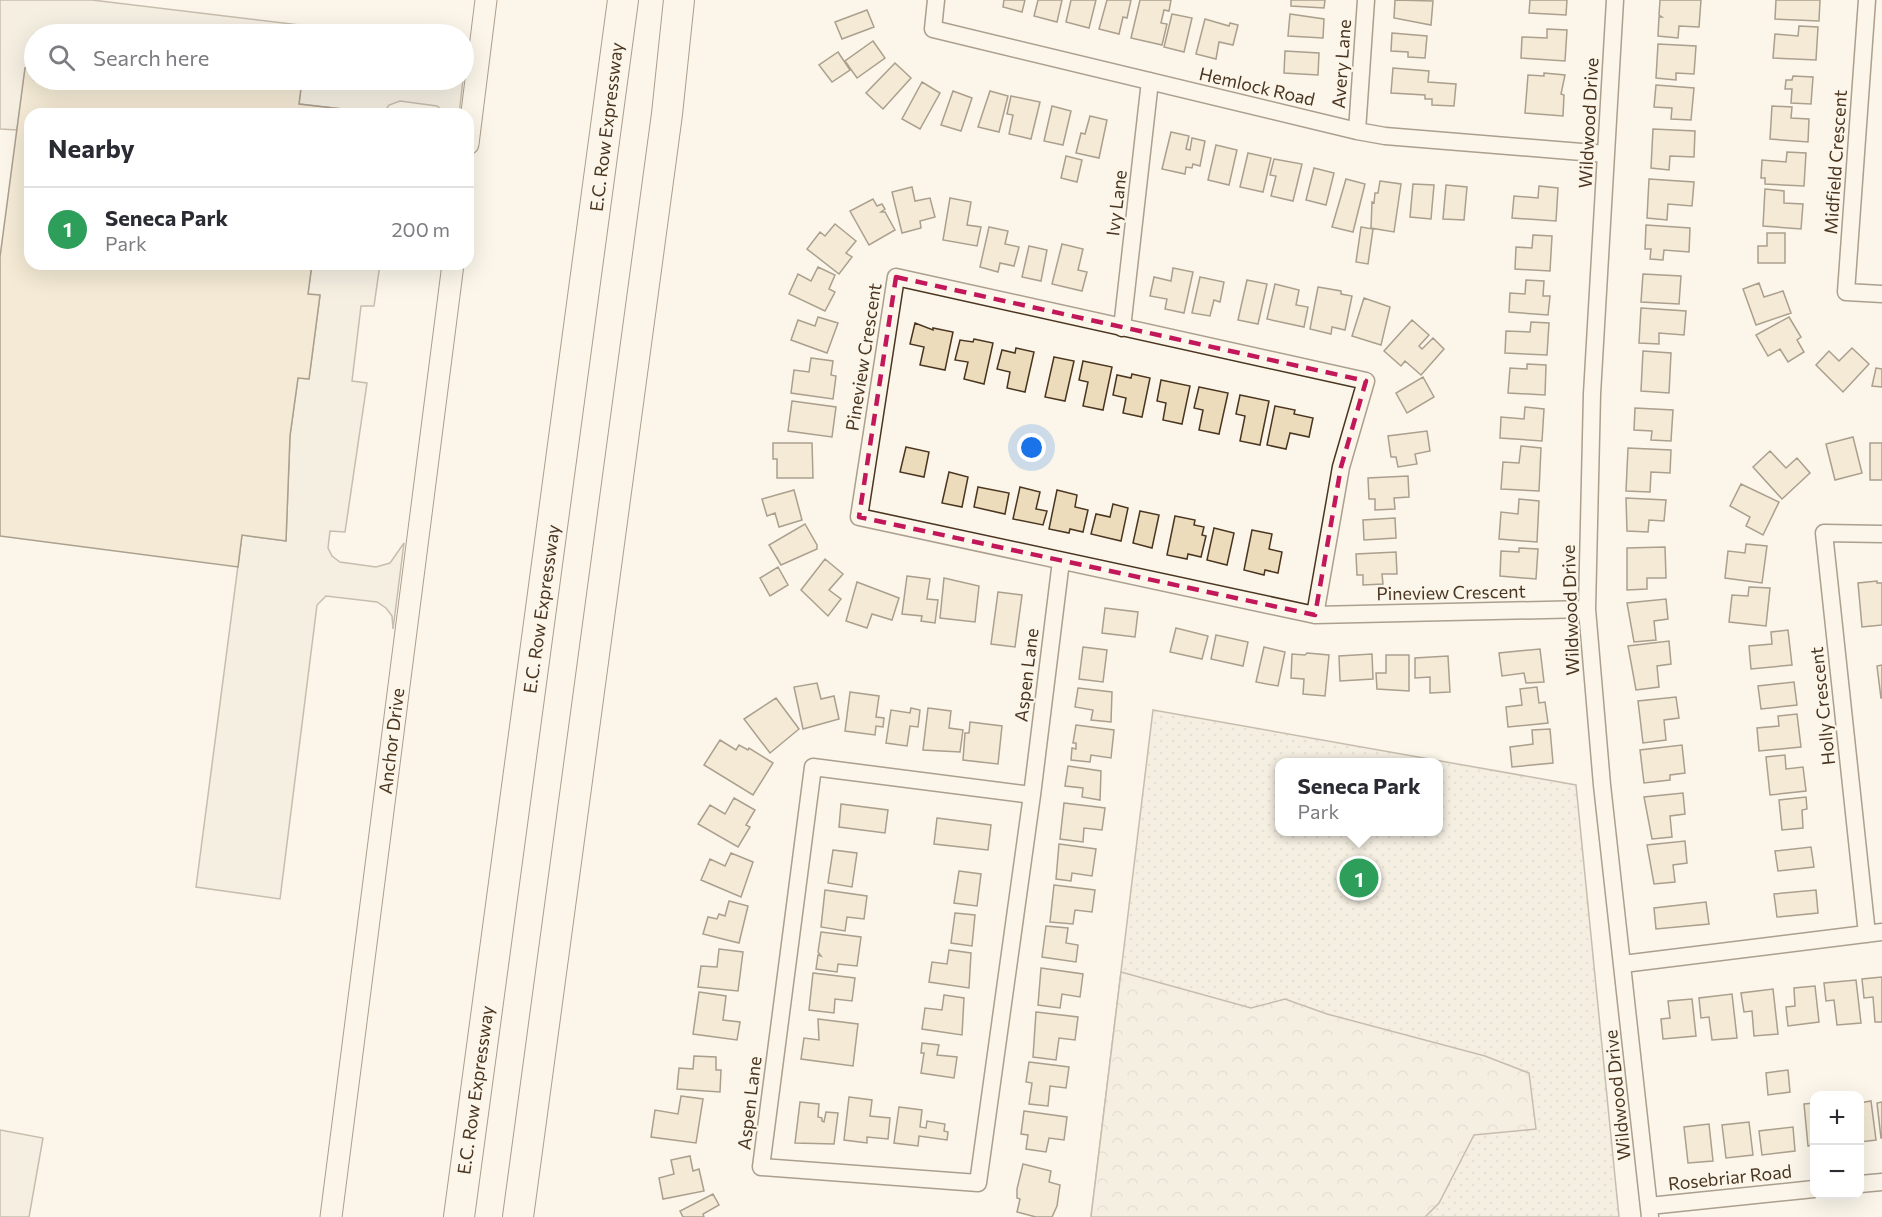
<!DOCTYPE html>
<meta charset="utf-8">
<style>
:root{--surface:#fff;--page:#f7f7f7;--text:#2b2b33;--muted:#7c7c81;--line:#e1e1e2;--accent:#c62828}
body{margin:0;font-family:Commissioner,sans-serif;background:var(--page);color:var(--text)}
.controls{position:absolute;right:18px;bottom:18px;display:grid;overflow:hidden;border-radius:12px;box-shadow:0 6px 24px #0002}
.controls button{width:54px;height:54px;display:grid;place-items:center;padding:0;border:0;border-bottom:2px solid var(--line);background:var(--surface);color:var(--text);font:30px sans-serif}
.you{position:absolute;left:1032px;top:448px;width:21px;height:21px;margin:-15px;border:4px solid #fff;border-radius:50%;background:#1a73e8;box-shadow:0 0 0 9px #1a73e833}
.badge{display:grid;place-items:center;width:39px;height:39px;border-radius:50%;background:var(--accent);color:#fff;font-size:20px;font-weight:700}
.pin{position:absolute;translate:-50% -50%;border:3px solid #fff;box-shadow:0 2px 6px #0006}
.popup{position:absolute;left:1275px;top:758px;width:168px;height:78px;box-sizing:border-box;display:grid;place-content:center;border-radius:12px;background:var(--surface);filter:drop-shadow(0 2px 4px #0005);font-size:20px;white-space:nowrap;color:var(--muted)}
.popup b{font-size:22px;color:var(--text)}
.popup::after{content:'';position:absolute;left:50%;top:100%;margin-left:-12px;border:12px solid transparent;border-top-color:var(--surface)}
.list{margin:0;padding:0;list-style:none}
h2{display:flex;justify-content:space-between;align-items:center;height:78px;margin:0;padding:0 24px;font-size:26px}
h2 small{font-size:20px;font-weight:400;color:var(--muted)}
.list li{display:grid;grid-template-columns:39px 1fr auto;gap:18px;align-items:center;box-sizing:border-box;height:84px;padding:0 24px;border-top:2px solid var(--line)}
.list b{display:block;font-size:22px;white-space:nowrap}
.list p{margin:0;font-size:20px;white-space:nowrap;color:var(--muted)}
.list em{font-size:20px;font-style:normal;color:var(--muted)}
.icon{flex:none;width:33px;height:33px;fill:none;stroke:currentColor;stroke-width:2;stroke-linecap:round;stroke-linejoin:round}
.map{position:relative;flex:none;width:1882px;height:1217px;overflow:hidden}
.search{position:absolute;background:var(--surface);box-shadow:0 6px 24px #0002;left:24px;top:24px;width:450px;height:66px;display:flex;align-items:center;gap:15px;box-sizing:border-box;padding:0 21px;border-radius:33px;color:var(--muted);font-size:22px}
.panel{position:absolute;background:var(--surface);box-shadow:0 6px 24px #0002;left:24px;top:108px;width:450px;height:162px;border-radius:18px}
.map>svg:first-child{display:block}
.grass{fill:url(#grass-dots);stroke:#887966;stroke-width:1.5;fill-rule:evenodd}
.forest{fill:url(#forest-crowns);stroke:#887966;stroke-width:1.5}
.parking{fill:#ede7d9;stroke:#887966;stroke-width:1.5}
.building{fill:#ecdcbc;stroke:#4a3520;stroke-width:1.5}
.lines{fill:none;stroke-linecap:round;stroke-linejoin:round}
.minor-casing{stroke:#4a3520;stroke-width:19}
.tertiary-casing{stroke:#4a3520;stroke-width:23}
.motorway-casing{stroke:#4a3520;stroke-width:32}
.minor{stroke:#fbf6e9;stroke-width:16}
.tertiary{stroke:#fbf6e9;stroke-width:21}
.motorway{stroke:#fbf6e9;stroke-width:30}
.marked{fill:none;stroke:#c2185b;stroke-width:4.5;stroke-dasharray:12 8;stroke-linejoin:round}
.labels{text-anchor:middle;stroke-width:4.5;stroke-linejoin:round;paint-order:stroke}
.street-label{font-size:18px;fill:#4a3520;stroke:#fbf6e9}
</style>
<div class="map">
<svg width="1882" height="1217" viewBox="0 0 1882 1217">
<defs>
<pattern id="grass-dots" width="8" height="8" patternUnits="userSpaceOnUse" patternTransform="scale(1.5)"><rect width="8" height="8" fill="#ede6d9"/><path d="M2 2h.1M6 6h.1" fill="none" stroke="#cdc6ba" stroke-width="1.8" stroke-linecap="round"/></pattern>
<pattern id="forest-crowns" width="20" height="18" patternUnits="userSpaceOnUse" patternTransform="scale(1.5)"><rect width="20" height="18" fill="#ede6d9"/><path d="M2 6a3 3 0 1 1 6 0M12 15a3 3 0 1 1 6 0" fill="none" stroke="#cdc6ba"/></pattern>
</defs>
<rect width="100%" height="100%" fill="#fbf6e9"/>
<path class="grass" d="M1153,710L1576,785L1619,1217H1091ZM1280,762H1438V832H1280Z"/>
<path class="forest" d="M1121,972L1251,1008L1285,999L1327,1014L1485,1056L1529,1073L1536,1129L1474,1135L1439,1203L1425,1217H1091Z"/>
<path class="parking" d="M0,0H92L375,34H34V70L26,68L17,130L0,129Z
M302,80H463L459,114H447L437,106L400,101L389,105L383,114H341V109L299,104Z
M312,264H380L374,306H361L352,381L367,383L345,532L330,531L328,548L332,556L340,562L376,567L390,563L404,543L393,629L392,616L386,608L377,602L326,596L317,605L280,899L196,887L242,535L286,541L290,436L298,378L309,379L320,296L308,294Z
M0,1130L43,1138L29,1217H0Z"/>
<path class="building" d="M1004,0H1025L1022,12L1003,7Z
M1038,0H1062L1057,22L1034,16Z
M1071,0H1096L1089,28L1066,22Z
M1107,0H1131L1127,18L1123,17L1119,34L1099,29Z
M1140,0H1171L1169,11L1164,10L1161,23L1167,24L1162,45L1131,38Z
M1291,0H1325L1324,8L1291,6Z
M1395,0L1433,1L1431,25L1394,18Z
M1530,0H1567L1566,15L1529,13Z
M1660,0H1701L1699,27L1679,26L1678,38L1658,36L1659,17H1662L1659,15Z
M1776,0H1820L1819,21L1775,19Z
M867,10L874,27L842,39L835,22Z
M1172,14L1192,18L1184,52L1164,47Z
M1290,14L1324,19L1323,38L1288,36Z
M1205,19L1229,26L1230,23L1238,25L1233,45L1219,42L1216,59L1196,54Z
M1799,26L1818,27L1816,60L1773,58L1775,34L1798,36Z
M1547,29L1567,30L1565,61L1521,58L1522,37L1547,38Z
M1392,33L1427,36L1425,58L1408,57V52L1391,51Z
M873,41L885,58L857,78L845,61Z
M1658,44L1696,46L1694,74L1676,73V80L1656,78Z
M1285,51L1319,53L1318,75L1284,73Z
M838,52L850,70L832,82L819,65Z
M895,63L911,78L883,109L866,93Z
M25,68L34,70V80H302L299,104L342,109L341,114H30V264H312L308,294L320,295L309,379L298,378L290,436L286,541L242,535L238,567L0,536V257Z
M1393,68L1429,71L1428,82L1456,84L1454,106L1432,105V99H1425V95L1391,93Z
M1544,73L1565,75L1561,94L1564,95L1563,116L1525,113L1528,75L1544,76Z
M1793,76L1813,77L1811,104L1791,103L1792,89H1785L1786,80H1792Z
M922,82L940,93L920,129L902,119Z
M1656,85L1694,88L1691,120L1671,119L1672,108L1654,107Z
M953,91L972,98L961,131L941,125Z
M990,91L1008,96L999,132L978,127Z
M1011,96L1040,102L1031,139L1009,134L1013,115L1007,114Z
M1052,106L1071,111L1063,145L1044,141Z
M1772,106L1792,107L1791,118L1809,119L1808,142L1770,139Z
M1090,116L1107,120L1099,158L1076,153L1081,133L1085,134Z
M1653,129L1695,131L1694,157L1670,156L1669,170L1651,168Z
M1171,132L1189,136L1186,149L1190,150L1192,138L1205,141L1200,166L1193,164L1192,168L1186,167L1185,174L1162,169Z
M1216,145L1237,150L1229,185L1208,180Z
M1787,152L1806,153L1804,186L1765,184V178H1761L1762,160L1786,162Z
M1248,153L1271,158L1263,192L1240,187Z
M1066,156L1082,160L1077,182L1061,178Z
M1274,159L1302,164L1293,201L1271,196L1276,176L1270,175Z
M1314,168L1334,173L1326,205L1306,200Z
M1346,179L1365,184L1353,232L1332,227Z
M1649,179L1694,182L1692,206L1668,204L1667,220L1647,218Z
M1380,181L1401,184L1394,232L1371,228L1372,202L1374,203L1375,193H1378Z
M1413,184L1434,185L1431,219L1410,217Z
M1446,185L1467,187L1464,220L1443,219Z
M1539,186L1558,188L1556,221L1512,218L1514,196L1538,198Z
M912,187L915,201L930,198L935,217L920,221L921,228L902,233L892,192Z
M1765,189L1784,191V203L1803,204L1801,229L1763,226Z
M950,198L971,202L967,225L981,227L977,246L943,240Z
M873,199L877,206L882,204L885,209L881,212H885L895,230L869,245L850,211Z
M835,224L856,241L846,253L852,257L839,274L807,249L820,232L825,236Z
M1646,225L1690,228L1689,252L1664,250L1663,260L1650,259L1651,249H1645Z
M989,227L1008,231L1005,244L1019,247L1014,266L1000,263L998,272L980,267Z
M1361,227L1373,229L1368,264L1356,262Z
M1767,233H1785V263H1758V246H1767Z
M1533,235L1552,236L1550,271L1515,269L1516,247L1532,248Z
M1062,244L1083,249L1078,270L1087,272L1082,291L1052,284Z
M1029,246L1047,250L1041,281L1022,277Z
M818,267L835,275L829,289L835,292L825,311L789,294L798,274L811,281Z
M1173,268L1193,272L1184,313L1165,309L1167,299L1150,296L1154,277L1171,281Z
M1643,274L1681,276L1679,304L1641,302Z
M1200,277L1224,282L1220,302L1214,300L1210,316L1192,313Z
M1247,280L1267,284L1258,324L1238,320Z
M1526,280L1544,281L1543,296H1550L1548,315L1509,312L1510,293L1525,294Z
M1759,283L1764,297L1783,291L1791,313L1756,325L1743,289Z
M1275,284L1299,290L1296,305L1308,307L1304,327L1267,319Z
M1318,287L1341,291V294L1352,296L1345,330L1332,327L1331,334L1310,329Z
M1364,298L1390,307L1381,345L1352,336Z
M1641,308L1686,311L1684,335L1659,333V344L1639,343Z
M818,317L838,323L827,353L791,340L798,320L815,326Z
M1789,317L1801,337L1797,340L1804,352L1788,362L1780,349L1768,356L1756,335Z
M1412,320L1429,335L1419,346L1422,349L1433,338L1444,349L1421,375L1405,361L1401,366L1384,351Z
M1531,322L1549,323L1547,355L1505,353L1506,331L1530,332Z
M915,323L933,330V328L953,332L945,370L920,365L924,347L910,344Z
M974,339L993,343L984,384L964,379L968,362L955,360L960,340L973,342Z
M1016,348L1034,352L1025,392L1007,388L1010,372L997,369L1002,350L1015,353Z
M1852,348L1869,364L1843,392L1816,365L1829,351L1839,361Z
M1643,351L1671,353L1669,393L1641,391Z
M1054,357L1074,361L1065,401L1045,397Z
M811,358L833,361L831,375L836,376L833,399L791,393L794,370L809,372Z
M1083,361L1112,367L1103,410L1083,406L1088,382L1079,380Z
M1527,364L1546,365L1545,395L1508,393L1510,368L1527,369Z
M1876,368L1882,369V387L1872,386Z
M1132,374L1150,378L1142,417L1123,413L1126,398L1113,395L1117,375L1131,378Z
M1423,377L1434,397L1407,413L1396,393Z
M1161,380L1190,386L1182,424L1163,420L1166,403L1157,401Z
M1199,387L1228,393L1219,434L1199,430L1203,410L1194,408Z
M1240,395L1269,401L1260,445L1240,441L1245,416L1236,414Z
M792,401L836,407L832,437L788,431Z
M1275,406L1295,410L1294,414L1313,418L1309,437L1290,433L1286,449L1267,445Z
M1525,407L1544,409L1542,441L1500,438L1501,417L1524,419Z
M1635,408L1673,410L1671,441L1651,440L1652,431L1634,430Z
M1427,431L1430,451L1415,454L1417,464L1398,467L1396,457H1391L1388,436Z
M1853,437L1862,473L1835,480L1826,444Z
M773,443H812L813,478H777V459H773Z
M1870,443H1882V480H1870Z
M1521,446L1541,448L1539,491L1501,489L1503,462L1519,463Z
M906,447L929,452L924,477L900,472Z
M1628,448L1671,450L1670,473L1651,472L1650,492L1626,491Z
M1770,451L1786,468L1797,458L1810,473L1782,499L1753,467Z
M949,472L968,477L962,507L942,503Z
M1408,476L1409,497L1394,498L1395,509L1375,510V499H1369L1368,478Z
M1741,484L1779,502L1763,535L1746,526L1750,517L1730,506Z
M978,487L1009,493L1005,514L974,507Z
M1020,487L1040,492L1036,509L1047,511L1043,525L1013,519Z
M794,490L802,520L779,527L775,513L767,516L762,499Z
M1057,490L1077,495L1075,507L1088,510L1083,532L1070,529L1069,533L1049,529Z
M1626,498L1666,500L1664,521L1649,520L1648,532L1627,531Z
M1519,499L1539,501L1537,542L1499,539L1501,512L1518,514Z
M1113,504L1128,508L1121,541L1091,534L1096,514L1110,517Z
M1140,511L1159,515L1152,548L1133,543Z
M1175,516L1195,520L1194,525L1204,527L1202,535L1206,536L1201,557L1188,554L1187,559L1167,555Z
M1395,518L1396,538L1364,540L1363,520Z
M805,524L817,545V549L781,565L769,545Z
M1214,528L1234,533L1227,565L1207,560Z
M1252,530L1272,534L1269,549L1282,552L1278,573L1265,570L1264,575L1244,570Z
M1746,544L1767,546L1762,583L1725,578L1728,551L1745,553Z
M1665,547L1666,578H1647V589L1627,590V548Z
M1519,548L1538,549L1536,579L1500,576L1501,551L1519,552Z
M1396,552L1397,574H1382L1383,584L1363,585V575H1357L1356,554Z
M825,559L843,574L829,590L841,599L828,616L801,590Z
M778,567L788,585L770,596L760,578Z
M907,576L930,579L927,599L938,600L935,623L921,621L922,616L902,614Z
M944,578L979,586L975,622L940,618Z
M1877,581V583H1882V625L1862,627L1858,583Z
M857,582L899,598L892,620L872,614L867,628L846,621Z
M1749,587L1770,588L1766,626L1729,622L1732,595L1748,596Z
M998,592L1022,595L1015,647L991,644Z
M1666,599L1668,619L1654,621L1656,640L1634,642L1627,603Z
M1105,608L1138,612L1135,637L1102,633Z
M1176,628L1208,636L1202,659L1170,652Z
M1788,630L1792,665L1751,669L1749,646L1772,644L1771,632Z
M1216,635L1248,642L1243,666L1211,659Z
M1669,641L1671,664L1657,666L1659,687L1636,690L1628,646Z
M1083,647L1107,650L1103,682L1079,679Z
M1264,647L1285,652L1278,686L1256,682Z
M1540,649L1544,682L1526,683L1524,673L1502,676L1499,653Z
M1307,653L1329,655L1325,696L1303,694L1304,679L1291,678L1292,654L1305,655Z
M1372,654L1373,679L1340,681L1339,656Z
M1386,655H1409V691L1377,689L1376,673H1386Z
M1448,656L1450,692L1430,693V677L1415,678V658Z
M1882,665V698H1881L1877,666Z
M1794,682L1797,705L1761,709L1758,686Z
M817,683L821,699L834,696L839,719L803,729L794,687Z
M1537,687L1539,703L1545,702L1548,723L1508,727L1506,707L1522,705L1520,689Z
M1078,688L1112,692L1111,722L1091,720L1093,710L1075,707Z
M850,692L879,696L876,717L884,718L883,727L876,726L875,735L845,731Z
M1676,697L1679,718L1664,720L1666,740L1643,743L1638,701Z
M776,698L799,729L770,753L744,719Z
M911,708L920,710L918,727L910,726L907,746L886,743L891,710L910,713Z
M928,708L951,711L949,728L963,730L960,752L923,750Z
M1797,714L1801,747L1759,751L1757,728L1779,726L1778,716Z
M970,722L1002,726L998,764L963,760L965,733H969Z
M1076,725L1114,730L1111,758L1091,755L1090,762L1071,760L1072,748L1076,749V743H1073Z
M1550,729L1553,763L1512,767L1510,747L1533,744L1532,730Z
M720,740L736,750L739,745L748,750L749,748L773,763L753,795L704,765Z
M1682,745L1685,773L1670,775V780L1644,783L1640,750Z
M1785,755L1786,769L1803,767L1806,791L1770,795L1766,757Z
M1068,766L1101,771L1100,800L1082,797L1083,788L1065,786Z
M1683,793L1685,814L1670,816L1672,837L1652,839L1644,797Z
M1806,797L1807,809L1802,810L1803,828L1782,830L1779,800Z
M734,798L755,810L746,825L750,827L738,847L698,824L710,805L725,814Z
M1064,803L1105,808L1102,830L1084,828L1083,842L1060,839Z
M841,804L888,810L885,833L839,827Z
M937,818L991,825L988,850L934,844Z
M1685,841L1687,863L1673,865L1675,882L1654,884L1647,845Z
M1059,844L1096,849L1092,876L1072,873L1071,881L1056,879Z
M1811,847L1814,867L1778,871L1775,851Z
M833,850L857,853L852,887L828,883Z
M731,853L753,862L741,897L701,880L710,859L725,866Z
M959,871L981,874L977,906L954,903Z
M1054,885L1095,890L1092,912L1075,910L1073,924L1050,922Z
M825,890L867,896L864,919L847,917L845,931L821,927Z
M1816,890L1818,913L1777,917L1774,894Z
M729,901L748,906L739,943L703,934L708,917L717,919L719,914L725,916Z
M1706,902L1709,924L1656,929L1654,908Z
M955,913L975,915L972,946L951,943Z
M1046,926L1068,928L1066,943L1078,945L1076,962L1042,957Z
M821,932L861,937L857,966L838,964L837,972L816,969L818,955L821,956L818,952Z
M719,949L743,952L738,991L698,987L701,966L717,967Z
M949,950L971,953L969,988L929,982L932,962L947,964Z
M1041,968L1083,974L1080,997L1062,994L1060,1008L1038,1005Z
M813,973L855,978L852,1001L835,999L834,1013L809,1010Z
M1882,977V1022H1875L1873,997L1864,998L1862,979Z
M1856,980L1861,1023L1837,1025L1834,1000L1826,1001L1824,983Z
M1815,986L1819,1022L1788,1026L1786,1007L1795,1006L1794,988Z
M1773,989L1778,1034L1754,1036L1752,1011L1744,1012L1741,993Z
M699,992L726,996L723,1020L740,1022L737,1040L693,1034Z
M1732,994L1737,1038L1712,1040L1709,1017L1701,1018L1699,998Z
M944,995L964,998L962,1035L922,1029L925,1008L942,1010Z
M1692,999L1696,1036L1663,1039L1661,1019L1670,1018L1668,1001Z
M1036,1012L1078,1017L1075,1040L1059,1038L1056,1060L1033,1057Z
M818,1019L858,1024L853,1066L801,1059L804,1038L819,1040Z
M922,1043L939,1045L937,1055L957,1057L954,1078L921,1073L924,1053H921Z
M694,1056L716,1057V1070H721L720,1092L677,1089L679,1068L693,1069Z
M1029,1062L1069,1067L1066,1088L1050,1086L1048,1106L1029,1104L1032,1083L1026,1082Z
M1788,1070L1790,1092L1768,1095L1766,1073Z
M681,1096L703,1099L696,1143L651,1137L655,1110L678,1114Z
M849,1097L872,1100L870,1116L890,1118L888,1139L867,1137V1143L844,1140Z
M1871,1101L1876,1140L1860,1142V1103Z
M800,1102L819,1104L818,1117L822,1118V1121L824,1122L826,1112L838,1113L834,1144L795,1143Z
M1882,1102V1138H1881L1877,1103Z
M1814,1103V1145L1808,1146L1804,1104Z
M899,1107L922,1110L920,1127L926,1128L927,1121L945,1124L944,1131L948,1132L947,1140L919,1136L918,1146L894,1143Z
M1024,1111L1067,1117L1064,1140L1049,1138L1046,1152L1026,1149L1028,1135L1021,1134Z
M1749,1122L1753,1155L1726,1158L1722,1125Z
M1709,1124L1713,1161L1688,1163L1684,1127Z
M1793,1127L1795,1151L1762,1155L1759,1131Z
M690,1156L693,1171L699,1169L704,1191L663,1199L659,1178L674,1174L671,1160Z
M1023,1164L1051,1171L1049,1182L1060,1185L1057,1206L1052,1217H1036L1017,1212L1020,1199L1017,1198V1189Z
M713,1194L719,1205L703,1214L704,1217H683L680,1211Z"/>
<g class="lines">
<g class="minor-casing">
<path id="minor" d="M936,0L933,29L1357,131L1385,136L1606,154
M1615,0L1592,394L1587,609L1602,785L1650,1217
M1867,0L1846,292L1882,294
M1357,131L1366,0
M1122,328L1150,81
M1315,615L1341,467L1366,381L896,277L859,517L1315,615L1587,609
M1032,795L978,1183L761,1167L813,767L1032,795L1061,561
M1867,934L1824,533L1882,534
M1623,964L1882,932
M1860,1184L1882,1182
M1649,1206L1814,1189"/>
</g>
<g class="tertiary-casing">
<path id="tertiary" d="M468,144L486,0
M331,1217L453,264"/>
</g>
<g class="motorway-casing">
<path id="motorway" d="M459,1217L623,0
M518,1217L667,114L679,0"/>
</g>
<use href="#minor" class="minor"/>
<use href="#tertiary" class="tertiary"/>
<use href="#motorway" class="motorway"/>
</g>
<path d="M0 0H1882V1217H0ZM896,277L1366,381L1341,467L1315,615L859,517Z" fill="#fbf6e9" fill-opacity=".55" fill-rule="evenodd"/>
<path class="marked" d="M896,277L1366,381L1341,467L1315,615L859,517Z"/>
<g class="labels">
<g class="street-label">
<text transform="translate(1342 64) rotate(-86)" y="6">Avery Lane</text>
<text transform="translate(1257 87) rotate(13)" y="6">Hemlock Road</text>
<text transform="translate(1589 123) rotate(-87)" y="6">Wildwood Drive</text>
<text transform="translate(607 127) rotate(-83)" y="6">E.C. Row Expressway</text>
<text transform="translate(1836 162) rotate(-86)" y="6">Midfield Crescent</text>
<text transform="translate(1117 203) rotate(-83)" y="6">Ivy Lane</text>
<text transform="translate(864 357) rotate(-81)" y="6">Pineview Crescent</text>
<text transform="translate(1451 593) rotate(-1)" y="6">Pineview Crescent</text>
<text transform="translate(542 609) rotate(-82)" y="6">E.C. Row Expressway</text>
<text transform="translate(1571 610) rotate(-92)" y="6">Wildwood Drive</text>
<text transform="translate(1027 675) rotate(-83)" y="6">Aspen Lane</text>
<text transform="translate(1823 706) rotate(-96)" y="6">Holly Crescent</text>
<text transform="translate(392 741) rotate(-83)" y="6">Anchor Drive</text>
<text transform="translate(476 1090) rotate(-82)" y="6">E.C. Row Expressway</text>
<text transform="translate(1618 1095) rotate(-96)" y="6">Wildwood Drive</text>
<text transform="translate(750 1103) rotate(-83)" y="6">Aspen Lane</text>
<text transform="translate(1730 1178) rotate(-6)" y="6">Rosebriar Road</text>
</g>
</g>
</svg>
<div class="controls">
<button>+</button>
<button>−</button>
</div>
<div class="you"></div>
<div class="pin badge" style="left:1359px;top:878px;background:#2e9e5b">1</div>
<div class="popup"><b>Seneca Park</b>Park</div>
<div class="search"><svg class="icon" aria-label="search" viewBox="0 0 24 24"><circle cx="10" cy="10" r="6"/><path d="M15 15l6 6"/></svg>Search here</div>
<section class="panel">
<h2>Nearby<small></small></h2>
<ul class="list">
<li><span class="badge" style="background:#2e9e5b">1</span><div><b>Seneca Park</b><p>Park</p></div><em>200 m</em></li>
</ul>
</section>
</div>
